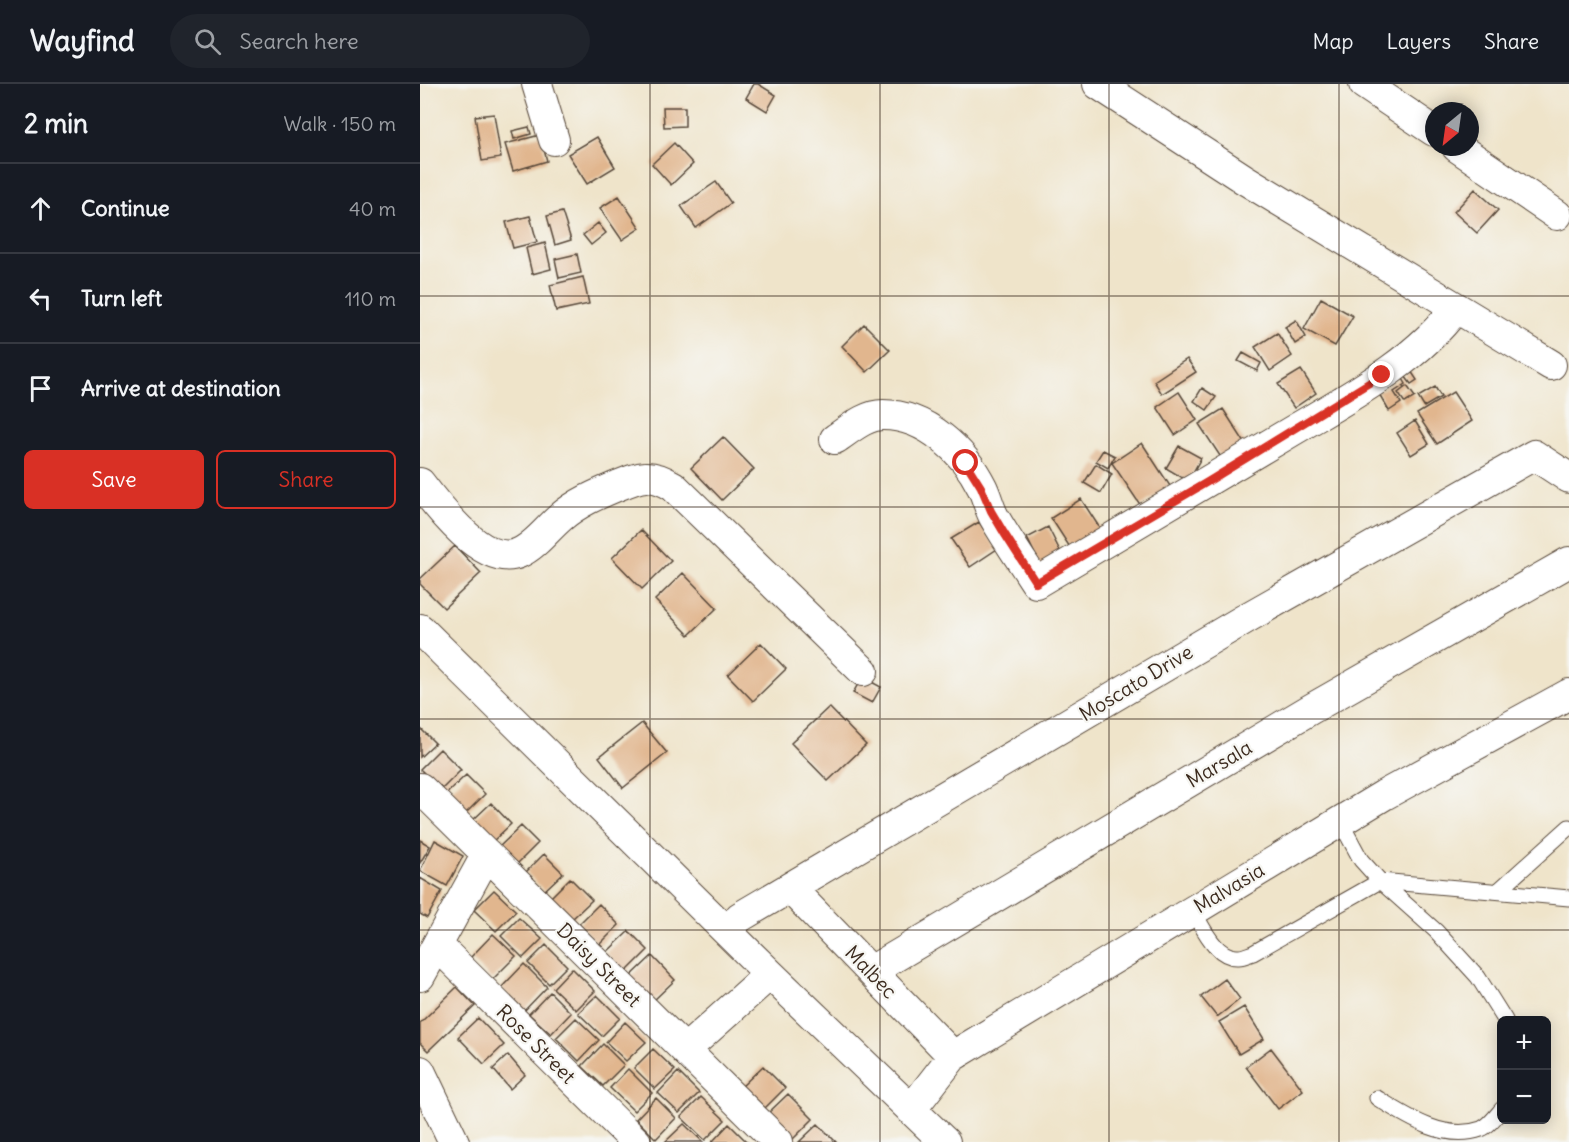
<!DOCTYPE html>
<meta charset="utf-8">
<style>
:root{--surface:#171b24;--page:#20242c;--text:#f1f3f6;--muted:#9ea1a6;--line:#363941;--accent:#d93025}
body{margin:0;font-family:Delius,sans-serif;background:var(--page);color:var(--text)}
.controls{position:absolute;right:18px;bottom:18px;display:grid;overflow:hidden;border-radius:9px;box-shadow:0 3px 15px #0003}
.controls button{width:54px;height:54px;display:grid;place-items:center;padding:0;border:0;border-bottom:2px solid var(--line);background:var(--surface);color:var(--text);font:30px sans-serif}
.compass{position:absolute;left:1005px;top:18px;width:54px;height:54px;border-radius:50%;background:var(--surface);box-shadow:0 3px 15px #0003;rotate:209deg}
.stop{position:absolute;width:18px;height:18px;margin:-14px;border:4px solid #d93025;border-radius:50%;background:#fff}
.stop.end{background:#d93025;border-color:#fff;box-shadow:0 2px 6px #0008}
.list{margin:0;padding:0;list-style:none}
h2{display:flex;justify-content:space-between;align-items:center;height:78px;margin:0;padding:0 24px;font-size:26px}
h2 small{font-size:20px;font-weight:400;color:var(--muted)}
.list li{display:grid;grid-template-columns:39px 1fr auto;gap:18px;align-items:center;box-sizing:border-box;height:90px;padding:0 24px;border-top:2px solid var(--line)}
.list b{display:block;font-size:22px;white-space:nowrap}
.list em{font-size:20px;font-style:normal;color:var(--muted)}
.actions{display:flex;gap:12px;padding:18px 24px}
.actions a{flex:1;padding:14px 0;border:2px solid var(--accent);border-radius:9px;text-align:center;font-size:21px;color:var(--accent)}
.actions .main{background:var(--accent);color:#fff}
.icon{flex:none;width:33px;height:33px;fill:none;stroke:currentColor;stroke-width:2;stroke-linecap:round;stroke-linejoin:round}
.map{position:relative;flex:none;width:1149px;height:1058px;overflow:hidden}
header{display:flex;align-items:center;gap:36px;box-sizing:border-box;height:84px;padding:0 30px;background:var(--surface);border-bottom:2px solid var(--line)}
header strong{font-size:28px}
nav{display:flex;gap:33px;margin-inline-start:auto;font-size:21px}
.search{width:420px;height:54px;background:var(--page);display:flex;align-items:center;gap:15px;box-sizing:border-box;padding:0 21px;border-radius:33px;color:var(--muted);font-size:22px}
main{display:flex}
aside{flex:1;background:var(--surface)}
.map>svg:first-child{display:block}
.building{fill:#e1b68e}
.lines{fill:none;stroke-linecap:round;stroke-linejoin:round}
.service-casing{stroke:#564638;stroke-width:17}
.minor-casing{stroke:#564638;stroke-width:32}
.service{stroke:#fff;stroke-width:15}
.minor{stroke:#fff;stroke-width:30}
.route{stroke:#d93025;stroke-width:8}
.grid{fill:none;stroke:#3b2a1e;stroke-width:1.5;stroke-opacity:0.55}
.labels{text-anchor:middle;stroke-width:4.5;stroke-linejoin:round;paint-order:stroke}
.street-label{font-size:20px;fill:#3b2a1e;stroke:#f6f6f2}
</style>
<header>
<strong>Wayfind</strong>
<div class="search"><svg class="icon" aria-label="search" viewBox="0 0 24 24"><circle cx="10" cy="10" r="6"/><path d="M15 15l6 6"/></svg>Search here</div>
<nav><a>Map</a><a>Layers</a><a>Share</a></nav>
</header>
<main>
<aside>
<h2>2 min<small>Walk · 150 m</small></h2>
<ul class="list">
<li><svg class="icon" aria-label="ahead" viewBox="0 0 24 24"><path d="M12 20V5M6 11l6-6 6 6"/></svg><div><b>Continue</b></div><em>40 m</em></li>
<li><svg class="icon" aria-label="left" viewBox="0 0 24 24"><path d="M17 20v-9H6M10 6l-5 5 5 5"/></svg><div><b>Turn left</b></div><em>110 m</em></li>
<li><svg class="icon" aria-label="arrive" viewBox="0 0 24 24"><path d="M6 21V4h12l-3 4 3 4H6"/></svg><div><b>Arrive at destination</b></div></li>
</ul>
<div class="actions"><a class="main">Save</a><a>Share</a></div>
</aside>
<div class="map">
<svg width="1149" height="1058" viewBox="0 0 1149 1058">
<rect width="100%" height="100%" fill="#f6f6f2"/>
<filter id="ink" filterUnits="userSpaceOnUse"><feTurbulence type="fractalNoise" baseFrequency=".0167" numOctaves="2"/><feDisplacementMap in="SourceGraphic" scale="12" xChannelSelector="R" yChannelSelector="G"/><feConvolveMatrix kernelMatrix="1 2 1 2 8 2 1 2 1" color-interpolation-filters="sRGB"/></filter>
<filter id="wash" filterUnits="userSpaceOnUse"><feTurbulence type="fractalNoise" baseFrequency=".008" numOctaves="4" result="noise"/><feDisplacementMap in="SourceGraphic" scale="24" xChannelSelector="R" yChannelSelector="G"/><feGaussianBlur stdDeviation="1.35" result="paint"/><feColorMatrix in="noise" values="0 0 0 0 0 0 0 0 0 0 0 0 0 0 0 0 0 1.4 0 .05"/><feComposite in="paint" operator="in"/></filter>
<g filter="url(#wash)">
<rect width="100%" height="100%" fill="#efe4ca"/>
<g id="blocks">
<path class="building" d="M334,0H338L356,11L347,27L326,14Z
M243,23H265V42L244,43Z
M74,30L81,74L62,77L55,32Z
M109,43L111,50L94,55L92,47Z
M120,51L127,77L93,87L85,60Z
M177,53L195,83L167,100L148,70Z
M254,59L273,80L251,101L232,80Z
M296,98L311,119L276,144L261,122Z
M1055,105L1078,126L1057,149L1034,128Z
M199,112L220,144L202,156L180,124Z
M142,128L151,156L135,161L127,132Z
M110,132L117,158L93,164L86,138Z
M178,139L186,149L171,161L163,151Z
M125,159L131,185L112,190L106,164Z
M157,170L161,189L139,194L135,175Z
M163,193L169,220L136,227L130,201Z
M901,214L933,232L915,262L884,245Z
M876,236L886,253L875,260L865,243Z
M444,240L470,266L447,288L422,262Z
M857,249L872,272L850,287L835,263Z
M823,269L841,279L837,287L818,277Z
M767,275L776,288L742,310L734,297Z
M881,286L896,309L874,324L858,300Z
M991,287L997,296L991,300L985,292Z
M982,293L986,300L974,308L981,319L969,327L958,308Z
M987,302L995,313L985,319L978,309Z
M1015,303L1021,313L1004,323L998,313Z
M782,304L796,313L787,326L774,317Z
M759,308L777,336L755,351L737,323Z
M1033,308L1052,337L1017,360L997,330Z
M803,325L825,359L802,375L779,340Z
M995,337L1009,360L991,371L977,349Z
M303,353L334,385L302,416L271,384Z
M722,359L750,402L721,422L692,379Z
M759,362L781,374L768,397L746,384Z
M683,366L695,372L688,384L676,377Z
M676,380L692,390L681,409L664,399Z
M661,415L683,449L653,468L631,434Z
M559,438L577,465L550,483L531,455Z
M628,443L644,475L623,486L607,454Z
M221,446L251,477L222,505L192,474Z
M35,462L61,489L24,524L0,500V495Z
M263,489L297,524L269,551L235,516Z
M341,559L366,585L333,617L308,591Z
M442,593L461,603L452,619L433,609Z
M409,623L446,661L408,697L371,659Z
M222,639L247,669L203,704L179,673Z
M0,644L15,659L0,673Z
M20,665L41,686L21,706L0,685Z
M46,691L65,710L44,731L25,711Z
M71,719L91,740L72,758L52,737Z
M101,742L118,759L95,782L78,764Z
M0,756L10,762L0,779Z
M15,756L43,772L27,802L0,787Z
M124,770L143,789L124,807L106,788Z
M0,794L22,807L7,834L0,830Z
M150,794L172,816L152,835L131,813Z
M74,806L96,827L76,847L54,826Z
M179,820L199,841L179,861L159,840Z
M99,834L122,855L103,874L81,852Z
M209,847L228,866L205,889L186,869Z
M73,850L96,872L72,896L50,874Z
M126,861L147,882L129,900L108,879Z
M232,872L255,896L232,918L209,894Z
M104,880L127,903L104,927L81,904Z
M152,884L175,907L156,926L133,904Z
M805,895L820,915L797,933L781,913Z
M37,903L55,922L8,967L0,959V939Z
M130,908L151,929L131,950L109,930Z
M177,911L200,934L182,952L158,929Z
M824,923L844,955L819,970L799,938Z
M58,934L84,961L64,980L38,953Z
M156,934L179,956L159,977L136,954Z
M205,938L226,958L206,977L186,958Z
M183,960L204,981L183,1002L162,982Z
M851,964L883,1006L858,1025L826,983Z
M233,965L255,986L235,1005L214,984Z
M88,971L105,991L90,1005L73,985Z
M343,982L365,1004L341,1028L319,1005Z
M208,985L232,1009L214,1027L190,1004Z
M258,988L279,1009L259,1029L238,1009Z
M368,1010L393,1035L370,1058L345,1032Z
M281,1013L305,1036L285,1056L261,1033Z
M236,1014L256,1034L236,1055L216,1035Z
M264,1040L283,1058H245Z
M309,1040L327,1058H292Z
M398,1040L416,1058H379Z"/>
</g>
</g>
<g filter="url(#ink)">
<use href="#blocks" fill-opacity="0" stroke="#564638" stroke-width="1.5"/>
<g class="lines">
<g class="service-casing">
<path id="service" d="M920,737L941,776L960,797L1016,847L1058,893L1085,936
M1078,807L1149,743
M773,827C783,843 796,875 819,873C824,873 829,870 833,869L960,797L1149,814
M957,1014C987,1033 1025,1058 1061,1045C1069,1042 1076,1032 1082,1025"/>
</g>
<g class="minor-casing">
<path id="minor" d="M117,0L134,56
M678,0L824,95L1131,281
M944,0L1014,47
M1037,63L1137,131
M415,355C429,346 445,331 463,331C506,331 544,367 562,403C567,413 569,424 574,433C587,456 602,477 616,499C698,451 780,402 862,353C923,316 992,282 1036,224
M0,399C18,423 64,484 99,469C115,462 128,444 141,433C157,419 178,410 197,402C221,392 230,388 253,402L443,587
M0,545L350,890L525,1058
M0,704L358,1058
M370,804L533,972
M320,833L830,532L1114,371L1149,394
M17,861L216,1058
M451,887L891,625L1149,478
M0,892L67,770
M265,966L350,890
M0,987L34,1058
M491,1026L533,972L964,711L1149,610"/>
</g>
<use href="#service" class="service"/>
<use href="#minor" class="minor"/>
</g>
</g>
<g class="lines" filter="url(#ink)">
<path class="route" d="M546,379L561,403L571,427L584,449L616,499L789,397L962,291"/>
</g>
<path class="grid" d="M230,0V1058M460,0V1058M689,0V1058M919,0V1058M0,212H1149M0,423H1149M0,635H1149M0,846H1149"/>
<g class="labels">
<g class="street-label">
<text transform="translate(716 599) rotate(-31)" y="7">Moscato Drive</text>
<text transform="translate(799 680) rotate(-31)" y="7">Marsala</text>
<text transform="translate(809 804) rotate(-31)" y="7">Malvasia</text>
<text transform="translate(179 881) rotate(45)" y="7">Daisy Street</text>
<text transform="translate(451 888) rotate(46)" y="7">Malbec</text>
<text transform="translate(116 960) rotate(45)" y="7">Rose Street</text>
</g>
</g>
</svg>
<div class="controls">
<button>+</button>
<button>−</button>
</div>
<svg class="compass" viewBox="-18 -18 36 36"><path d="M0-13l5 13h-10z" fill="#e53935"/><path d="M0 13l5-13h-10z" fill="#9ea1a6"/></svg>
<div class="stop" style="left:546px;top:379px"></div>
<div class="stop end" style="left:962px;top:291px"></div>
</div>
</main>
